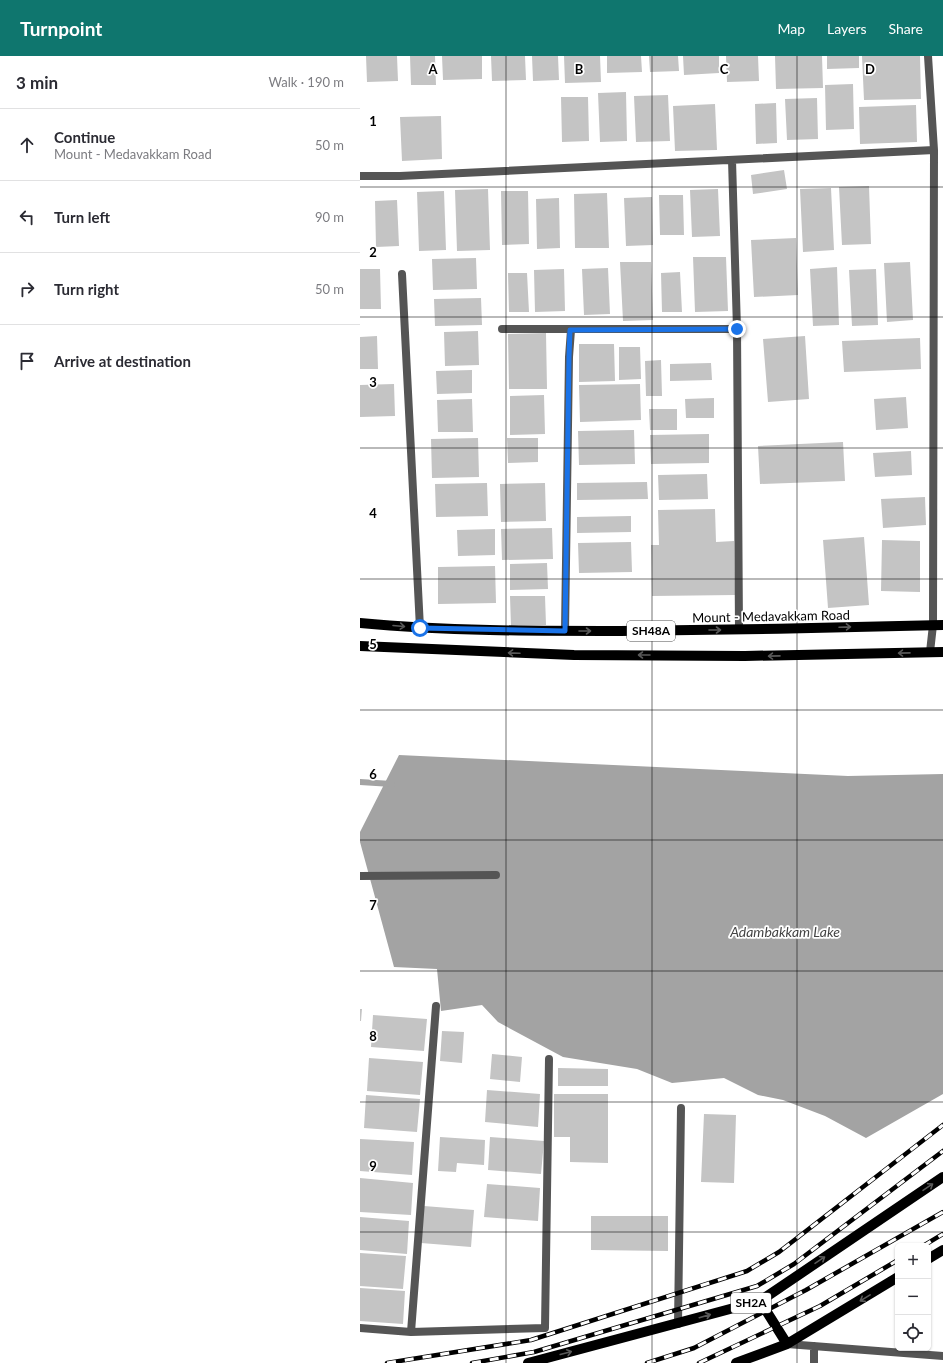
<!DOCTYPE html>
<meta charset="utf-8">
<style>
:root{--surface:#fff;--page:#f2f2f3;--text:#2b2b33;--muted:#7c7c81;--line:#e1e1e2;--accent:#0f766e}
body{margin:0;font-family:Lato,sans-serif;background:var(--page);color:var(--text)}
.controls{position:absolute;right:12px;bottom:12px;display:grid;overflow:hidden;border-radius:6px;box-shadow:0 1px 3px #0004}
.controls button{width:36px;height:36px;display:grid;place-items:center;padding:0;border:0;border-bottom:1px solid var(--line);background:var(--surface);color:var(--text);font:20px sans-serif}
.stop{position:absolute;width:12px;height:12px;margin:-9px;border:3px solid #1a73e8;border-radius:50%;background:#fff}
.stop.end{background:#1a73e8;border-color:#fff;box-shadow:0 1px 4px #0008}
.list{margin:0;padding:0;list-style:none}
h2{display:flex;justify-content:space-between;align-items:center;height:52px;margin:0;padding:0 16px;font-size:17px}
h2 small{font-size:13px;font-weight:400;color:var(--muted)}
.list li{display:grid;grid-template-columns:26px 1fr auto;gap:12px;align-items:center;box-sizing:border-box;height:72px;padding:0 16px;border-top:1px solid var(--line)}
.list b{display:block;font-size:15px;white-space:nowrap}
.list p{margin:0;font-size:13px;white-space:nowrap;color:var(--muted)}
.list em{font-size:13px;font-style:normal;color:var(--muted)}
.icon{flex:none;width:22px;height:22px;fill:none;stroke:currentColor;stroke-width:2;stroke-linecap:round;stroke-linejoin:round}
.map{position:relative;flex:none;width:583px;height:1307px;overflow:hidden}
header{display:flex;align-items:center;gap:24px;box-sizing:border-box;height:56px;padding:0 20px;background:var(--accent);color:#fff}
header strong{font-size:19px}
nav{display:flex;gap:22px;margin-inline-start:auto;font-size:14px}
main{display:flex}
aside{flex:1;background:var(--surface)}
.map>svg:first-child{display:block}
.water{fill:#a3a3a3}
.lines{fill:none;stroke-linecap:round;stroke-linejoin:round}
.stream{stroke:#a3a3a3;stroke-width:6}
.building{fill:#c4c4c4}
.minor{stroke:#555;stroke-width:8}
.primary{stroke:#000;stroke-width:10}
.rail-casing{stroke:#000;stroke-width:4.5}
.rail{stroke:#fff;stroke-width:3;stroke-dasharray:9;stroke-linecap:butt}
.oneway{stroke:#595959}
.route{stroke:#1a73e8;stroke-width:5}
.grid{fill:none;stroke:#000;stroke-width:1;stroke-opacity:0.55}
.labels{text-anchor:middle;stroke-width:3.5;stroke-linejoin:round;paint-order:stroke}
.shield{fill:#fff;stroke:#4c4c4c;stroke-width:1}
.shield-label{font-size:12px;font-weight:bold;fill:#000}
.street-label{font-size:13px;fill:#000;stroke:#fff}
.water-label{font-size:14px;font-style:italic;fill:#444;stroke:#fff}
.grid-label{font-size:13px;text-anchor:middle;font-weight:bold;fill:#000;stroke:#fff;stroke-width:3.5;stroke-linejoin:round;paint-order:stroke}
</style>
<header>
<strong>Turnpoint</strong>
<nav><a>Map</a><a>Layers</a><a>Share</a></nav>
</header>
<main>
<aside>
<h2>3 min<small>Walk · 190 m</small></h2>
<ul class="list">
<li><svg class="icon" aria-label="ahead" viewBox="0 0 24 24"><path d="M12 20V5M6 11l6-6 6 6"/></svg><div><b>Continue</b><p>Mount - Medavakkam Road</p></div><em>50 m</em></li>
<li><svg class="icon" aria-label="left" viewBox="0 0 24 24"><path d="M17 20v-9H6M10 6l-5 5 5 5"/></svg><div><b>Turn left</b></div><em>90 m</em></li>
<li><svg class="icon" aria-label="right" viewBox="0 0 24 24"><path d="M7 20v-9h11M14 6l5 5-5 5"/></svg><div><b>Turn right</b></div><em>50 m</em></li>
<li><svg class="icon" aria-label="arrive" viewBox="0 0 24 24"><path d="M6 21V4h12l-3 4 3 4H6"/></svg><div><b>Arrive at destination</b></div></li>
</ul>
</aside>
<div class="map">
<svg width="583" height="1307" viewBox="0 0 583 1307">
<rect width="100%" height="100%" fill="#fff"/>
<path class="water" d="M39,699L488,720L583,718V1038L506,1082L465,1060L423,1044L398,1039L364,1022L312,1027L277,1013L203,1001L138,966L122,949L81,955L77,913L34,911L0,786V776Z"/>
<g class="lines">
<path class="stream" d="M0,726L32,728"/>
</g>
<path class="building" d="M6,0H37L38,25L7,26Z
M50,0H75L76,29H51Z
M82,0H122V23L83,24Z
M131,0H165L166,24L132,25Z
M172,0H198L199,24L173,25Z
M204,0H240L241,26L205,27Z
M247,0H281L282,16L247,17Z
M289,0H318L319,15L290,16Z
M323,0H359V17L324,19Z
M366,0H398L399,25L367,26Z
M415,0H462L463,32L416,33Z
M467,0H499V12L467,13Z
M502,0H560L561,43L504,44Z
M493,28L494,73L466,74L465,29Z
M266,36L267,85L240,86L238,37Z
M308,39L310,85L276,86L274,40Z
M201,41H228L229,85L202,86Z
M457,42L458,83L427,84L425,43Z
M416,47L417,87L396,88L395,48Z
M355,48L357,94L315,95L313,50Z
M556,49L557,86L500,88L499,51Z
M81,60L82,103L42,105L40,61Z
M424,114L427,133L393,138L391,119Z
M509,130L511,188L482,189L479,131Z
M471,132L474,194L443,196L440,133Z
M128,133L130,194L97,195L95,134Z
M358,133L360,180L332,181L330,134Z
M84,135L86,194L59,195L57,136Z
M141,135H168L169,188L142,189Z
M247,137L249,192H215L214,138Z
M299,139H323L324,179H300Z
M292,141L293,189L266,190L264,142Z
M199,142L200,192L177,193L176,143Z
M37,144L39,190L16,191L15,145Z
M436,182L438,239L394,241L391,184Z
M333,201H366L368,255L335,256Z
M116,202L117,233L73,234L72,203Z
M260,206H291L293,264L263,265Z
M550,206L553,264L527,266L524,207Z
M477,211L479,269L453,270L450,213Z
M248,212L250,258L224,259L222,213Z
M0,213H20L21,253H0Z
M204,213L205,255L175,256L174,214Z
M516,213L518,269L492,270L489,214Z
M320,216L322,256H302L301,217Z
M148,217H167L169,256H149Z
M121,242L122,269L75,270L74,243Z
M118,275L119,309L85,310L84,276Z
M186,277L187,333H149L148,278Z
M17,280L18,313H0V281Z
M445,280L449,343L408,346L403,283Z
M560,282L561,313L484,316L482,285Z
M219,288H254L255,325L219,326Z
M259,291H280L281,323L259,324Z
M301,304L302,340H286L285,305Z
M351,307L352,324L310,325V308Z
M112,314V337L77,338L76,315Z
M34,328L35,360L0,361V329Z
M280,328L281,364L220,366L219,329Z
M184,339L185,378L150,379V340Z
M546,341L548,372L516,374L514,343Z
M354,342V362H326L325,343Z
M112,343L113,376H78L77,344Z
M289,353H317V374H290Z
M274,374L275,408L219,409L218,375Z
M349,378V407L291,408L290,379Z
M118,382L119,421L72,422L71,383Z
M147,382H178V406L148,407Z
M483,386L485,425L400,428L398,390Z
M551,395L552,419L515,421L513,397Z
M347,418L348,443L299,444L298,419Z
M287,426L288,443L217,444V427Z
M127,427L128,460L76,461L75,428Z
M185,427L186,465L141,466L140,428Z
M565,441L566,469L523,472L521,443Z
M355,453L356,486L374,485L375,539L292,540L291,489H299L298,454Z
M271,460V476L217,477V461Z
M192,472L193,503L142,504L141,473Z
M135,473V499L98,500L97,474Z
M504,481L509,549L468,552L463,484Z
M522,484L560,485V536L521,535Z
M271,486L272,516L219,517L218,487Z
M187,507L188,533L150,534V508Z
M135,510L136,547L78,548V511Z
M150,540H185L186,569L151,570Z
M0,953H2L1,965H0Z
M13,959L67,963L64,995L11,991Z
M82,975L104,976L102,1007L80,1005Z
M132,998L162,1001L160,1026L130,1023Z
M9,1002L63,1006L60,1039L7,1035Z
M198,1012L248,1013V1030H198Z
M127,1034L180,1038L178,1071L125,1066Z
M194,1038H248V1107L210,1106V1081H194Z
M6,1039L60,1043L57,1076L4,1072Z
M344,1058L376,1059L374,1127L341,1126Z
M80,1081L125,1084L124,1109L97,1107L96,1116L78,1115Z
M130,1081L184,1085L181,1118L128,1114Z
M0,1083L54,1086L52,1119L0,1115Z
M0,1122L53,1127L51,1159L0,1156Z
M127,1128L180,1132L178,1165L124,1161Z
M64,1150L114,1154L111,1191L61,1187Z
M231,1160H308V1195L231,1194Z
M0,1161L49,1165L47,1198L0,1194Z
M0,1197L46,1200L43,1233L0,1230Z
M0,1232L45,1235L43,1268L0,1265Z"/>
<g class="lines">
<path class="minor" d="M568,0L574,94L573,569L570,596
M372,104L377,273L379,574
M0,120H40L574,94
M42,218L60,572
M142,273H377
M205,575L209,301L211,274
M0,820L136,819
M318,1268L321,1052
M0,1272L51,1276L185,1272L189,1003
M51,1276L76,950
M427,1288L583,1300
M454,1307V1290"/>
<path class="primary" d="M0,567C86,575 173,575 260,575C368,574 475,572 583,569
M0,590L214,599L385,600L583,596
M568,1203L583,1194
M400,1245L427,1288
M168,1307L400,1245L583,1121
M376,1307L427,1288L538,1221"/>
<g class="rail-casing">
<path id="rail" d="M563,1190L583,1178
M27,1307L171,1284L387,1215L419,1196L583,1069
M112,1307L174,1296L397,1230L434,1208L583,1095
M287,1307L334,1292L446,1234L583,1156
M339,1307L460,1250L538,1204"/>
</g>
<use href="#rail" class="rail"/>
</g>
<defs><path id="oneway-shaft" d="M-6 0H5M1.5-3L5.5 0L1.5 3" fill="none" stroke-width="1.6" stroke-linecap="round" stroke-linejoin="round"/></defs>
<g class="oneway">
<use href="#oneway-shaft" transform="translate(39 570) rotate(5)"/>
<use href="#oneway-shaft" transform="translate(485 571) rotate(-2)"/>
<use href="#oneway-shaft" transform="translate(355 574)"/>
<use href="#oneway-shaft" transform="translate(225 575)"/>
<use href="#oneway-shaft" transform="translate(154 597) rotate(-178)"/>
<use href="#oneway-shaft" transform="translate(544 597) rotate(179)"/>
<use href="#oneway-shaft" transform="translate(284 599) rotate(-180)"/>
<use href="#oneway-shaft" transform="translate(414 600) rotate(179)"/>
<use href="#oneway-shaft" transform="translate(568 1131) rotate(-34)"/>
<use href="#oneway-shaft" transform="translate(460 1204) rotate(-34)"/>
<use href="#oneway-shaft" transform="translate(505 1242) rotate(149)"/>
<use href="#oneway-shaft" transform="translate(345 1260) rotate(-16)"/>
<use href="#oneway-shaft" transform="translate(206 1297) rotate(-15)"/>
</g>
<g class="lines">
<path class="route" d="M60,572L205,575L209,301L210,274L377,273"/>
</g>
<path class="grid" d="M146,0V1307M292,0V1307M437,0V1307M0,131H583M0,261H583M0,392H583M0,523H583M0,654H583M0,784H583M0,915H583M0,1046H583M0,1176H583"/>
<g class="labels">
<g class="shield">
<rect x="267" y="565" width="48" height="20" rx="3"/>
<rect x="371" y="1237" width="40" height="20" rx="3"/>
</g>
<g class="shield-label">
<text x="291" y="579">SH48A</text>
<text x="391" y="1251">SH2A</text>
</g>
<g class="street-label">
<text transform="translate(411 560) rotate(-1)" y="5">Mount - Medavakkam Road</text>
</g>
<g class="water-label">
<text x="425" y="881">Adambakkam Lake</text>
</g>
</g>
<g class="grid-label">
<text x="73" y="18">A</text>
<text x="219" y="18">B</text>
<text x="364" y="18">C</text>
<text x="510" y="18">D</text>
<text x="13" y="70">1</text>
<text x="13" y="201">2</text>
<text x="13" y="331">3</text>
<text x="13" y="462">4</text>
<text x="13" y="593">5</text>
<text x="13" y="723">6</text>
<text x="13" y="854">7</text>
<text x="13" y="985">8</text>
<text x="13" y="1115">9</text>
</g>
</svg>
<div class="controls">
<button>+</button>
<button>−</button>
<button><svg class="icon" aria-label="locate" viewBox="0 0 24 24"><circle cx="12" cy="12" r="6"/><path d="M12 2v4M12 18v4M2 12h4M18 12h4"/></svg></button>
</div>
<div class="stop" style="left:60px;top:572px"></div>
<div class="stop end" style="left:377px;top:273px"></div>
</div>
</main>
